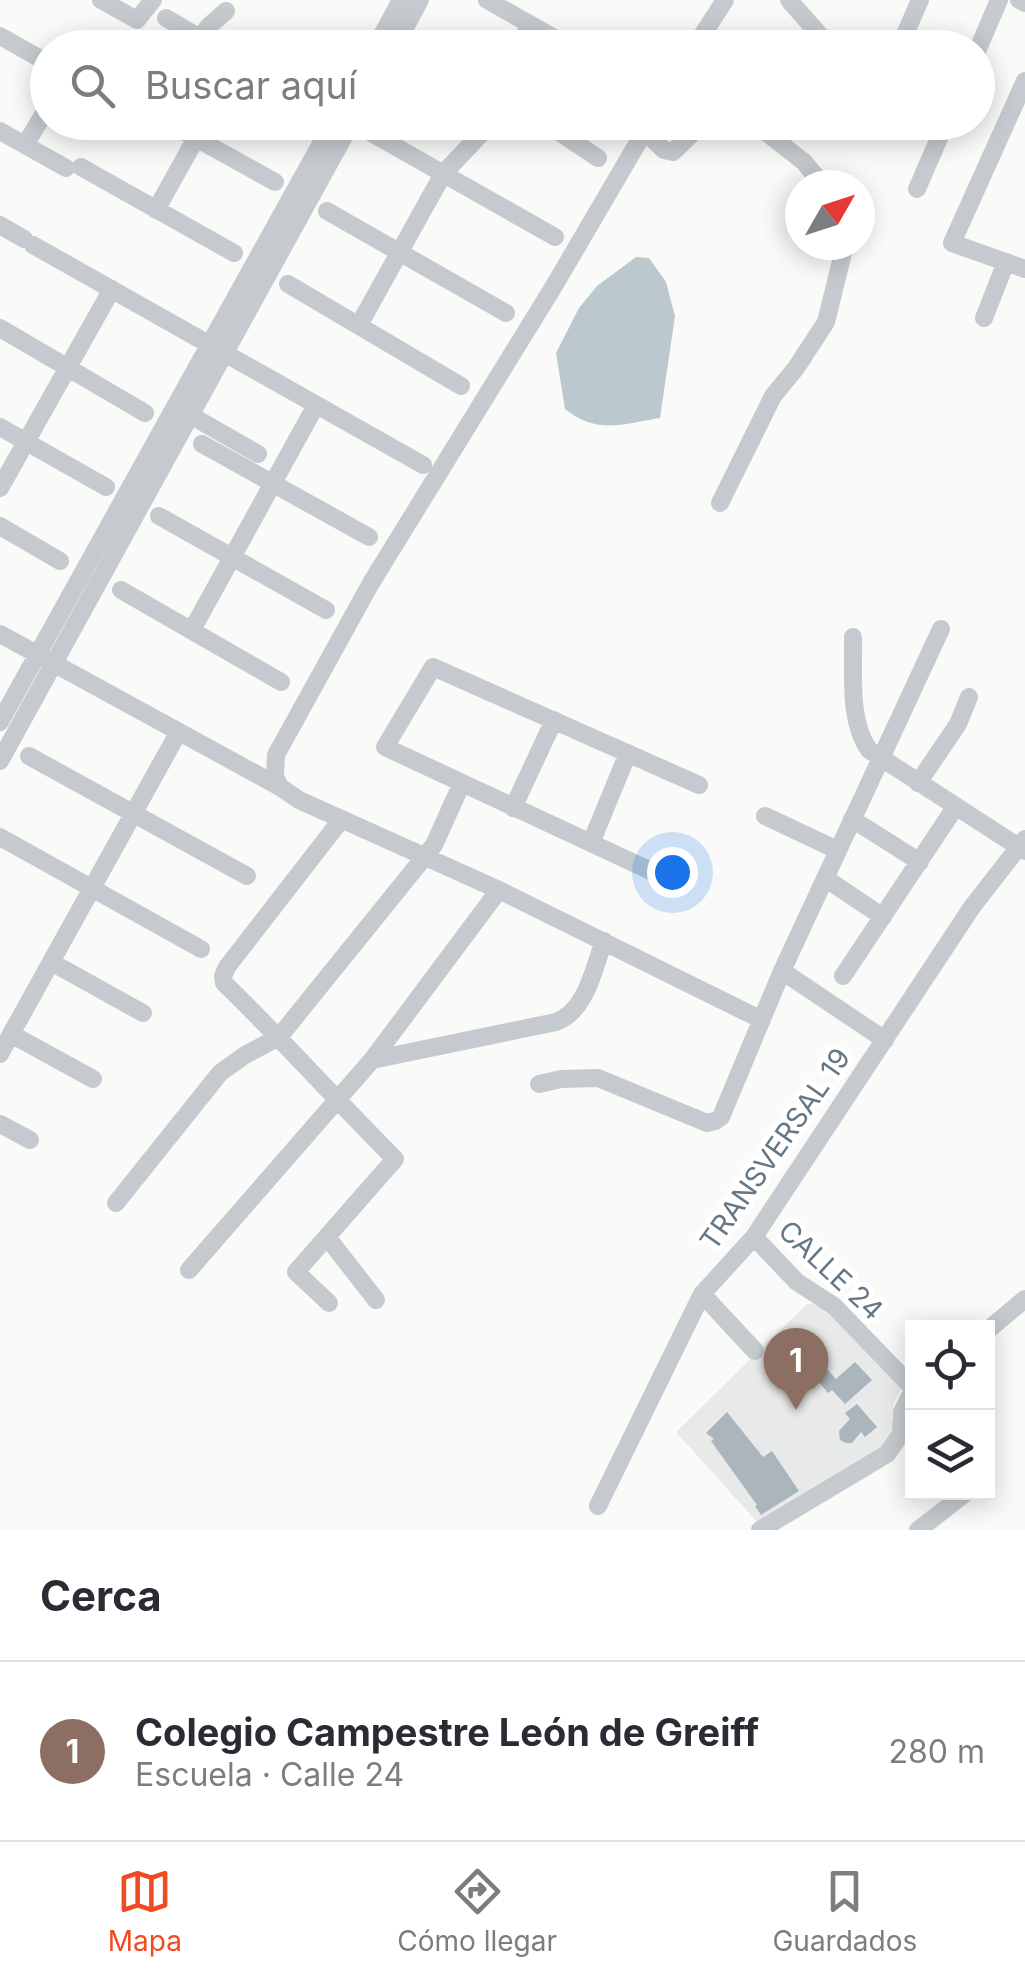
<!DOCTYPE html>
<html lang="es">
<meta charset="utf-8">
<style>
:root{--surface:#fff;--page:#f2f2f3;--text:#2b2b33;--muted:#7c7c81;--line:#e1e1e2;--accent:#f04a22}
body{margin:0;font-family:Inter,sans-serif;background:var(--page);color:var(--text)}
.controls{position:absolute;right:30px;bottom:30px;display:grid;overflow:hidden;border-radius:0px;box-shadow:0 5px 25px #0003}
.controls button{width:90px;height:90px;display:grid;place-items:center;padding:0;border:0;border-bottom:2px solid var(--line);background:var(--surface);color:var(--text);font:50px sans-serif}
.compass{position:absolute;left:785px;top:170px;width:90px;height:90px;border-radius:50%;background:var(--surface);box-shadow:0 5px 25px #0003;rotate:51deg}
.you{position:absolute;left:672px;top:872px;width:35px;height:35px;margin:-25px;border:8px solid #fff;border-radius:50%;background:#1a73e8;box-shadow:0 0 0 15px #1a73e833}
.badge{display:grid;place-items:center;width:65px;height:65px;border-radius:50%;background:var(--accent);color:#fff;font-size:32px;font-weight:700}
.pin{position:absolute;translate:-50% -82px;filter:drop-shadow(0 2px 5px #0008)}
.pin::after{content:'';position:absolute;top:52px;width:35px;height:30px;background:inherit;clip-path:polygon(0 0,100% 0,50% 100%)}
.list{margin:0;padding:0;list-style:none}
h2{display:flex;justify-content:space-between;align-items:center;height:130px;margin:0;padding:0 40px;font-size:42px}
h2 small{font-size:32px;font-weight:400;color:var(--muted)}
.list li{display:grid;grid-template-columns:65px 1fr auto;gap:30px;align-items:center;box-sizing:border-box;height:180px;padding:0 40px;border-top:2px solid var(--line)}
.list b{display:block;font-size:38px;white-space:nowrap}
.list p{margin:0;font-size:32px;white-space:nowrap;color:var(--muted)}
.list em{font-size:32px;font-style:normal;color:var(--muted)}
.icon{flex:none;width:55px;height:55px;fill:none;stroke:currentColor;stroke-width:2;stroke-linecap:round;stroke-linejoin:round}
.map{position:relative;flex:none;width:1025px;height:1530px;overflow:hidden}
.search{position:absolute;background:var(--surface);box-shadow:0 5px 25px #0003;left:30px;right:30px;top:30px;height:110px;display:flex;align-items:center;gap:25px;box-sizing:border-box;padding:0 35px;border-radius:55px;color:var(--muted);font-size:38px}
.sheet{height:310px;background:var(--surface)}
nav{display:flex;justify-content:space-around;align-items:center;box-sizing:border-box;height:140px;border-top:2px solid var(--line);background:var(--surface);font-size:28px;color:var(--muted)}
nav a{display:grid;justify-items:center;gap:5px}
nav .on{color:var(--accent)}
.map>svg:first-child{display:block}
.built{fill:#e8e9e9}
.water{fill:#bbc9ce}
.building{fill:#abb5bc}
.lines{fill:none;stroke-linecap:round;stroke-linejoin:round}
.minor{stroke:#c5cace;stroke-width:18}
.labels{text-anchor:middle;stroke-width:10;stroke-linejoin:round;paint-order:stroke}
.street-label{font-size:28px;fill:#637785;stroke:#fff}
</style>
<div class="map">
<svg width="1025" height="1530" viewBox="0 0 1025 1530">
<rect width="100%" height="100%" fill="#fafaf8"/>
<path class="built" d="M807,1304H817L826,1310L901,1386L902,1389L894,1402L892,1417L895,1429L888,1442L878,1451L758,1523L676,1432Z"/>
<path class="water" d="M636,257L649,258L666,282L675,316L660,418C621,424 598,435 565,409L556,353L579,308L597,286Z"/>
<path class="building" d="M819,1360L836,1379L855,1362L872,1380L845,1404L832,1390L828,1393L808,1369Z
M857,1404L877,1427L865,1437L861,1432L852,1443H846L840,1440L839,1431L850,1419L845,1413Z
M727,1412L763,1457L772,1451L799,1491L761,1515L755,1506L757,1505L711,1441L714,1439L706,1433Z"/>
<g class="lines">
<path class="minor" d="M101,0L137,20L153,0
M487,0L572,48
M789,0L831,48
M1019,0L1025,3
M166,18L217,48
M0,36L48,63
M201,38L208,27L226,11
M375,48L401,0
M394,48L420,0
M523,48L528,23
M694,48L725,0
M899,48L920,0
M978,49L999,0
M1025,81L952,243L1025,269
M167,122L275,182
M352,122L555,237
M544,122L598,158
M753,122L804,162L823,185
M0,131L66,168
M645,132L664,150L673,152L704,122
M25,145L48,107
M81,167L234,253
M917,189L946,122
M156,210L205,122
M327,211L506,313
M0,225L24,239
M33,245L423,465
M288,284L461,386
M984,318L1006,262
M359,325L443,174L492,122
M0,328L145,413
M190,415L258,454
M0,427L106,487
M202,444L369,537
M0,488L112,289
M720,503L773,396L796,368L826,322L845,245
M159,516L326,610
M0,526L60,561
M121,590L281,682
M192,630L316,405
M0,634L280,787L299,800L499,890L762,1020
M853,637C854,673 848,720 869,750L1025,851
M0,722L333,122
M29,756L247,876
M0,761L352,122
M918,783L958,724L969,697
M280,787L275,777L276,755L371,583L554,286L650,122
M513,808L554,720
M765,816L837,850
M852,819L920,862
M0,837L201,949
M591,843L628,753
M651,871L385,747L433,667L699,785
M825,878L883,917
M51,962L143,1013
M782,971L885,1040
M843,976L956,806
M11,1034L93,1079
M0,1054L178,733
M372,1060L556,1022C587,1010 593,970 604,941
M539,1084L561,1079L598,1078L707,1123L715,1121L721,1117L782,971L941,629
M0,1124L30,1140
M116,1203L220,1073L245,1055L279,1037L434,845L461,785
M327,1237L376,1300
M754,1237L797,1282L834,1306L912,1387
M189,1270L372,1060L499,890
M702,1294L755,1351
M329,1303L296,1272L395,1159C337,1101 283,1040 224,983L223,976L227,967L341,820
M988,1330L1025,1299
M598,1506L702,1294L754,1237L972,907L1025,839
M760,1530L887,1454L901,1434L902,1412L912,1392
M918,1530L967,1492"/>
</g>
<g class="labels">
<g class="street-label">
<text transform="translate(775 1149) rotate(-55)" y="10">TRANSVERSAL 19</text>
<text transform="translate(831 1270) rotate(43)" y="10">CALLE 24</text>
</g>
</g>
</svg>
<div class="controls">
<button><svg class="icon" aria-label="locate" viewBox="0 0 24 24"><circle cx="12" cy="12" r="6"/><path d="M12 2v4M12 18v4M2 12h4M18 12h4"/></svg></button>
<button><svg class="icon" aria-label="layers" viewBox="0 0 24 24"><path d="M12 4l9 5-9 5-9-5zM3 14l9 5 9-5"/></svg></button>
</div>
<svg class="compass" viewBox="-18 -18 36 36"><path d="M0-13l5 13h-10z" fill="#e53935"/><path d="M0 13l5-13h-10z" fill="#7c7c81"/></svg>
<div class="you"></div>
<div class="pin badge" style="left:796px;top:1410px;background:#8d6e63">1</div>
<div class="search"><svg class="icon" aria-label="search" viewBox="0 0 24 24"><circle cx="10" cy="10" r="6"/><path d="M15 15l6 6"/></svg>Buscar aquí</div>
</div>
<section class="sheet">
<h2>Cerca<small></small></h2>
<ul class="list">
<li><span class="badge" style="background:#8d6e63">1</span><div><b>Colegio Campestre León de Greiff</b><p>Escuela · Calle 24</p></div><em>280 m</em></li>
</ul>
</section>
<nav>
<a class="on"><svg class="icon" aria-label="map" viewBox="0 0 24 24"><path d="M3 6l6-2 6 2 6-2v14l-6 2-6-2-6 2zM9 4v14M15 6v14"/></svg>Mapa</a>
<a><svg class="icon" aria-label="directions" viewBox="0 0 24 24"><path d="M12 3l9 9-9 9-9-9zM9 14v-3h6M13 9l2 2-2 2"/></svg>Cómo llegar</a>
<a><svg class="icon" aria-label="saved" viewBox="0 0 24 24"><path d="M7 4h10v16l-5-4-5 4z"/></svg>Guardados</a>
</nav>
